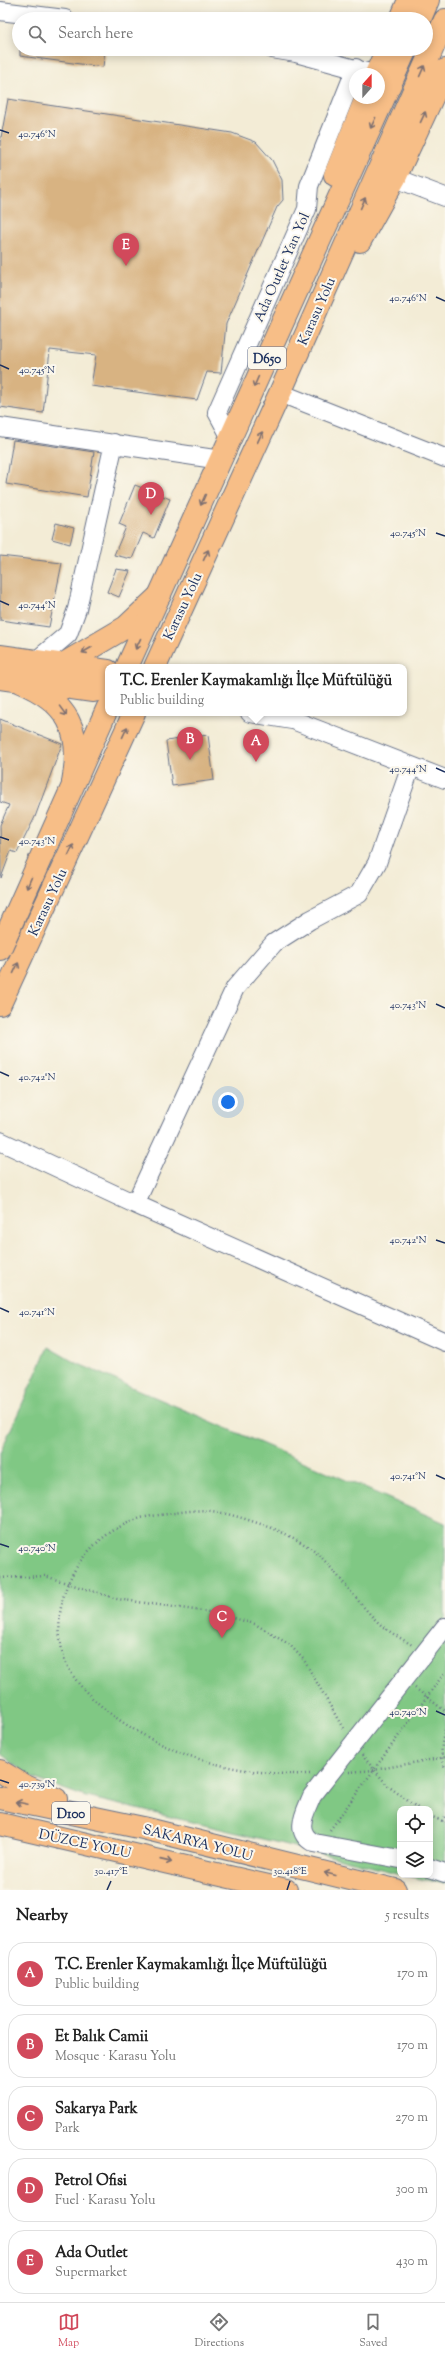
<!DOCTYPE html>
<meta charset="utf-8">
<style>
:root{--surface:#fff;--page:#f6f6f6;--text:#222;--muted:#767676;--line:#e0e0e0;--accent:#d1495b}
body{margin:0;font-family:"Sorts Mill Goudy",serif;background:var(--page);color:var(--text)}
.controls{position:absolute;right:12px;bottom:12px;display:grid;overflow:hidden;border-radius:8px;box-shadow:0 2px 10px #0003}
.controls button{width:36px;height:36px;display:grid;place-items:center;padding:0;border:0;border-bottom:1px solid var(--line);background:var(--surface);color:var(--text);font:20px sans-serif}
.compass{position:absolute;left:349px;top:68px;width:36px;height:36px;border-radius:50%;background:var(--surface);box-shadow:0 2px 10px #0003;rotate:21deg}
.you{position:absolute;left:228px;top:1102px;width:14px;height:14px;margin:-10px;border:3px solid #fff;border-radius:50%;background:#1a73e8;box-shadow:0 0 0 6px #1a73e833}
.badge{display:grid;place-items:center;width:26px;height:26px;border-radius:50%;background:var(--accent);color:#fff;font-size:13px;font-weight:700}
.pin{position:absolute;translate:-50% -33px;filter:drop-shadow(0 1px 2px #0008)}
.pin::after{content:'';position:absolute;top:21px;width:14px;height:12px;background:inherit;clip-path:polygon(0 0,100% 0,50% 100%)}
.popup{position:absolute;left:105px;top:664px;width:302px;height:52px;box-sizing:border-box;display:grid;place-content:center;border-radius:8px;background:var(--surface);filter:drop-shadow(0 1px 3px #0005);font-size:13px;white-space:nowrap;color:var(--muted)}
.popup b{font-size:15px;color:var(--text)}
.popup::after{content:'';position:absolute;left:50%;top:100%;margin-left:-8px;border:8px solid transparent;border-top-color:var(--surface)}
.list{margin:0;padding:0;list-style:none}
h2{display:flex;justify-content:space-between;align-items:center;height:52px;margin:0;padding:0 16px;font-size:17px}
h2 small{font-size:13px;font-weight:400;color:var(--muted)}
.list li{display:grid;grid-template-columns:26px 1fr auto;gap:12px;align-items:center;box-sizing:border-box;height:64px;margin:0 8px 8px;padding:0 8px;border:1px solid var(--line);border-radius:16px}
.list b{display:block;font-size:15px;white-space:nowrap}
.list p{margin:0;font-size:13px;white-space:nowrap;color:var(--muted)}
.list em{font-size:13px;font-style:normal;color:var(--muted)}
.icon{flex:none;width:22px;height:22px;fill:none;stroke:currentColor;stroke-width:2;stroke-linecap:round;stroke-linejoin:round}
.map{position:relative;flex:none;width:445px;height:1890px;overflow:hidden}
.search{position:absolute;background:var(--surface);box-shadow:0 2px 10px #0003;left:12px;right:12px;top:12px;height:44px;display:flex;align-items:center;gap:10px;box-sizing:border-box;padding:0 14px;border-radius:22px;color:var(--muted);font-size:15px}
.sheet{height:412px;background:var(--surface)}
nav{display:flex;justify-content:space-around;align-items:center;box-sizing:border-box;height:56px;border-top:1px solid var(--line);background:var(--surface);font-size:11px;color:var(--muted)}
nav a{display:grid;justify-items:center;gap:2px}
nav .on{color:var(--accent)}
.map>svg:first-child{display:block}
.green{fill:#80c884;stroke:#4e7c71}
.building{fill:#d8b382}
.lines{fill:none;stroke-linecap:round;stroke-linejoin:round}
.minor-casing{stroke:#677188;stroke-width:20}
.major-casing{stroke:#677188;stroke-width:24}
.highway-casing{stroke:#677188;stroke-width:24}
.path{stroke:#677188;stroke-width:2.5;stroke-dasharray:1 3;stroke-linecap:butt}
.minor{stroke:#fff;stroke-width:18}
.major{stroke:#f7be87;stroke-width:22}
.highway{stroke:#f7be87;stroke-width:22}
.oneway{stroke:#7e6f70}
.ticks{fill:none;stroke:#1b2f5e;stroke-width:1.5}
.labels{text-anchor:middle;stroke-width:4;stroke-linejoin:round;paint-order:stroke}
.shield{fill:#fbf7ec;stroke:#5e6b89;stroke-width:1}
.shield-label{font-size:13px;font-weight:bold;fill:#1b2f5e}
.street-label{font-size:14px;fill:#1b2f5e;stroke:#fbf7ec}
.ticks-label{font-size:10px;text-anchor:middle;fill:#1b2f5e;stroke:#fbf7ec;stroke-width:4;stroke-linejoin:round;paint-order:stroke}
</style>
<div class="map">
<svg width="445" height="1890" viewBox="0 0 445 1890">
<rect width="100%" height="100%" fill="#fbf7ec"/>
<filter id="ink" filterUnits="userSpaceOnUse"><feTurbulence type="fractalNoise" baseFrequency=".025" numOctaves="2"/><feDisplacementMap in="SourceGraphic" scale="8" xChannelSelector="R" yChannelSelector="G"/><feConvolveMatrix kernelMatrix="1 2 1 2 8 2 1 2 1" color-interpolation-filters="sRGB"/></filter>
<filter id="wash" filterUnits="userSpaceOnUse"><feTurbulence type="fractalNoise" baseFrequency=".012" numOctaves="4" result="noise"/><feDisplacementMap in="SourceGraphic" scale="16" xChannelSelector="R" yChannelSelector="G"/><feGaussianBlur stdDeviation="0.9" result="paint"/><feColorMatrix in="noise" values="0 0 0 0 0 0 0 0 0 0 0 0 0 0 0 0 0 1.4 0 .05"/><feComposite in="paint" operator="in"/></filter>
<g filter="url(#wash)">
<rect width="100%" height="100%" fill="#f3ecd6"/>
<path class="green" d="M48,1347L74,1362L445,1523V1884L402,1875H430V1809H400V1874L279,1843L83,1796L30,1777L0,1754V1453Z"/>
<g id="blocks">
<path class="building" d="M20,49H105L103,67L20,56Z
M8,99L232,133L256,142L272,160L282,180L283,200L277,207L226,324L221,373L207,372L197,400L91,386L96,355L50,350L43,413L0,407V143Z
M13,440L94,452L87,497L6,484Z
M135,485L170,499L154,538L143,533L132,559L114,555L126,527L119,524Z
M56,523L74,528L70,544L52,539Z
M0,556L62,563L49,627L0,620Z
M116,569L130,571L119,597L107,592Z
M0,719L62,744L35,817L17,853L11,851L1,878L0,825L9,805L0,802Z
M208,735L214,780L172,786L166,741Z"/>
</g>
</g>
<g filter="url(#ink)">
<use href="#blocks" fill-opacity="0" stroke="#677188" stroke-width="1"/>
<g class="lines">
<g class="minor-casing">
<path id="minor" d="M0,11L65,19
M272,49L296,53L366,72
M395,178L445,197
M280,393L445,458
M0,427L221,460
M231,438L217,412L307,209L309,186L356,68
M36,661L68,634L77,609L114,443
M250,713L292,720
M281,713L298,722L445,779
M0,1141L135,1204L235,988L274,943L310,920L359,894L377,863L411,766
M135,1204L445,1342
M400,1859L314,1843C293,1832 305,1813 312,1796L445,1627
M430,1868L445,1873"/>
</g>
<g class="major-casing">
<path id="major" d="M401,19L409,0
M376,74L387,49
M395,178L445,70
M0,656L108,671
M60,666L126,627L160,595
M0,678L93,691L108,688
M20,682C68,702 83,731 73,782"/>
</g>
<g class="highway-casing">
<path id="highway" d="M420,19L428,0
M335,175L366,98
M360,241L395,178
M127,667L406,49
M155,667L280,393L445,20
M0,949L108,707
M0,1004L134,713
M0,1771L23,1785L56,1799
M0,1798L143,1828L395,1890
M0,1824L286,1890"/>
</g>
<path class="path" d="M0,1578L45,1576L117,1599L216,1613L255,1624L290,1645L304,1660L344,1730
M415,1688L445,1711
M445,1730C441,1743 440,1755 445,1768
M362,1755L388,1786L419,1809
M349,1772L374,1770L445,1757
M310,1774C238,1776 169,1757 111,1714C90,1697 68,1678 62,1650C49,1592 85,1535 141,1518C150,1516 159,1515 168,1514C181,1512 198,1509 211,1511C232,1514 252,1521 272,1528C289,1535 309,1545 322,1558C343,1580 360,1606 382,1626C391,1633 402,1639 412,1645
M430,1816L445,1822
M442,1821L445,1817
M330,1830L445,1672"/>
<use href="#minor" class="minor"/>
<use href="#major" class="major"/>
<use href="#highway" class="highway"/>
</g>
<defs><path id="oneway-shaft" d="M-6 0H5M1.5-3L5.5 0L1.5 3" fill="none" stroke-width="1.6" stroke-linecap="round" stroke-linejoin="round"/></defs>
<g class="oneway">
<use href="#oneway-shaft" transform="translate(422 71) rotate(-66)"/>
<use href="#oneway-shaft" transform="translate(423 117) rotate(-65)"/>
<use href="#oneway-shaft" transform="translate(373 123) rotate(115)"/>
<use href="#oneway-shaft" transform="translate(363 203) rotate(-66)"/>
<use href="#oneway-shaft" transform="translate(256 382) rotate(114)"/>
<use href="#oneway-shaft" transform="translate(260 437) rotate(-65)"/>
<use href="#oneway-shaft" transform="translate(203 500) rotate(114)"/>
<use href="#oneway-shaft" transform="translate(206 555) rotate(-65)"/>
<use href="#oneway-shaft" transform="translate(138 644) rotate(115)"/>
<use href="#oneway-shaft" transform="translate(87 650) rotate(150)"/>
<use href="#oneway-shaft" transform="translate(63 711) rotate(54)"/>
<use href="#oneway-shaft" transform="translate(125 732) rotate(-65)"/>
<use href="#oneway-shaft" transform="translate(71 850) rotate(-65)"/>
<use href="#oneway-shaft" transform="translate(29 883) rotate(114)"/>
<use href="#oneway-shaft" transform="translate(16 968) rotate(-65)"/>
<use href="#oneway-shaft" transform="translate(22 1803) rotate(-168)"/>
<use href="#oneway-shaft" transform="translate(166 1861) rotate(13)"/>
<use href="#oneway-shaft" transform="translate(330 1874) rotate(-166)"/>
</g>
</g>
<path class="ticks" d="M0,130L9,133M436,297L445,301M0,365L9,369M436,533L445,536M0,601L9,605M436,768L445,772M0,837L9,840M436,1004L445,1008M0,1072L9,1076M436,1240L445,1243M0,1308L9,1312M436,1475L445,1479M0,1544L9,1547M436,1711L445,1715M0,1780L9,1783M107,1890L111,1881M287,1890L290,1881"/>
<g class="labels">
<g class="shield">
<rect x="248" y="347" width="38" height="22" rx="3"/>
<rect x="52" y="1802" width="38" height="22" rx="3"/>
</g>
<g class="shield-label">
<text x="267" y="363">D650</text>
<text x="71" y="1818">D100</text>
</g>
<g class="street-label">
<text transform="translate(281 267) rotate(-66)" y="5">Ada Outlet Yan Yol</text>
<text transform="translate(316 311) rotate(-66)" y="5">Karasu Yolu</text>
<text transform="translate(182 606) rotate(-65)" y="5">Karasu Yolu</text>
<text transform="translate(47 902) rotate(-65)" y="5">Karasu Yolu</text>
<text transform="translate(198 1842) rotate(14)" y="5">SAKARYA YOLU</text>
<text transform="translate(85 1843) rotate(12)" y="5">DÜZCE YOLU</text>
</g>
</g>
<g class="ticks-label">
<text x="37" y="137">40.746°N</text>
<text x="408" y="301">40.746°N</text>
<text x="37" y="373">40.745°N</text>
<text x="408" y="536">40.745°N</text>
<text x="37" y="608">40.744°N</text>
<text x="408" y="772">40.744°N</text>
<text x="37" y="844">40.743°N</text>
<text x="408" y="1008">40.743°N</text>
<text x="37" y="1080">40.742°N</text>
<text x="408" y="1243">40.742°N</text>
<text x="37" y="1315">40.741°N</text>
<text x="408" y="1479">40.741°N</text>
<text x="37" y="1551">40.740°N</text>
<text x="408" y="1715">40.740°N</text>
<text x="37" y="1787">40.739°N</text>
<text x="111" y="1874">30.417°E</text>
<text x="290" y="1874">30.418°E</text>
</g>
</svg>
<div class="controls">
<button><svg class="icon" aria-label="locate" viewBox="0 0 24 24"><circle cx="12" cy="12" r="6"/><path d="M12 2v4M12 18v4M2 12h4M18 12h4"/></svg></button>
<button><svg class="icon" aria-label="layers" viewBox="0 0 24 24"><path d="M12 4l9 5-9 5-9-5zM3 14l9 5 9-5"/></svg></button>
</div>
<svg class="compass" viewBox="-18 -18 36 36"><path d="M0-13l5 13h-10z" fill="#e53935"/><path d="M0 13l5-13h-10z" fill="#767676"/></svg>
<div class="you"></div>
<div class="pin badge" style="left:256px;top:762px">A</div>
<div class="popup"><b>T.C. Erenler Kaymakamlığı İlçe Müftülüğü</b>Public building</div>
<div class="pin badge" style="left:190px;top:760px">B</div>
<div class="pin badge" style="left:222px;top:1638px">C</div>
<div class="pin badge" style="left:151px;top:515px">D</div>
<div class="pin badge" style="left:126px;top:266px">E</div>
<div class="search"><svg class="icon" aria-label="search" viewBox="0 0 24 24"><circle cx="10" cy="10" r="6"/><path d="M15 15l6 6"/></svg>Search here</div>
</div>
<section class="sheet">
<h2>Nearby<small>5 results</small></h2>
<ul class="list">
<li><span class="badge">A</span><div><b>T.C. Erenler Kaymakamlığı İlçe Müftülüğü</b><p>Public building</p></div><em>170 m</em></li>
<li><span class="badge">B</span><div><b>Et Balık Camii</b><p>Mosque · Karasu Yolu</p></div><em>170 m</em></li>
<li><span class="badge">C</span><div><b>Sakarya Park</b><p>Park</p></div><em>270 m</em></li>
<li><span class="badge">D</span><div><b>Petrol Ofisi</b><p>Fuel · Karasu Yolu</p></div><em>300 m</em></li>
<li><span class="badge">E</span><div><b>Ada Outlet</b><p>Supermarket</p></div><em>430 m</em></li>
</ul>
</section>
<nav>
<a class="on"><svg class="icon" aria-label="map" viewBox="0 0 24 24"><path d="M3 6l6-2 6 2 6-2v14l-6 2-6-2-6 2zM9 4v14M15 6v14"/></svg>Map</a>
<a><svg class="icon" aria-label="directions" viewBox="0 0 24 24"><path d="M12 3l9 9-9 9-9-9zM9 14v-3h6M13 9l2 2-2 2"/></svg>Directions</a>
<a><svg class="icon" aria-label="saved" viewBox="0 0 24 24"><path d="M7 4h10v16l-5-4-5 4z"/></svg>Saved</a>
</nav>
